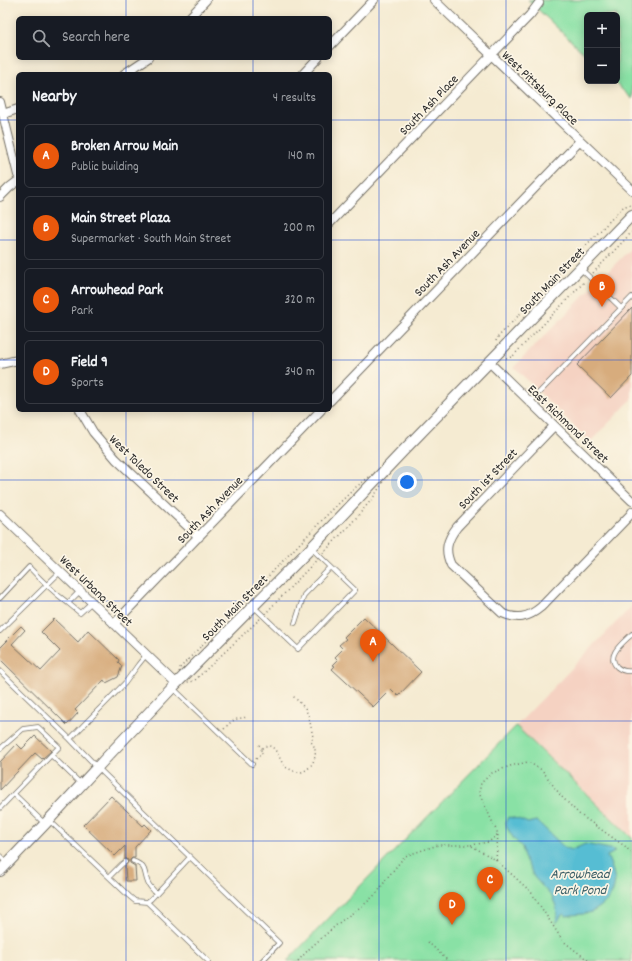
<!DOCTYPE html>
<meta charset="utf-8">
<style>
:root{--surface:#171b24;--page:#20242c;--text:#f1f3f6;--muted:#9ea1a6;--line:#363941;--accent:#ea580c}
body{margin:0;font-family:Dekko,sans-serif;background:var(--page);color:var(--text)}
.controls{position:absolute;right:12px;top:12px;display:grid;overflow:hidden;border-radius:6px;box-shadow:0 2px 10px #0003}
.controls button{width:36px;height:36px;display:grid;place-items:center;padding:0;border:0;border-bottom:1px solid var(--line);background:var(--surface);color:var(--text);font:20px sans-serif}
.you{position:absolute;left:407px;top:482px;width:14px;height:14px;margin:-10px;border:3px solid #fff;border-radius:50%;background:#1a73e8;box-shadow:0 0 0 6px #1a73e833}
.badge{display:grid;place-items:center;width:26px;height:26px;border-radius:50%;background:var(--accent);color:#fff;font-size:13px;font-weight:700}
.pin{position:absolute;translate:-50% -33px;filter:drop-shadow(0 1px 2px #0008)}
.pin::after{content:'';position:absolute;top:21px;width:14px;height:12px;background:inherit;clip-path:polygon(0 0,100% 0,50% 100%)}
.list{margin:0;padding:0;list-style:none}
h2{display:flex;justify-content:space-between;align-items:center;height:52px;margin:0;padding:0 16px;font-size:17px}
h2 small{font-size:13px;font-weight:400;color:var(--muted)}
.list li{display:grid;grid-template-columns:26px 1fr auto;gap:12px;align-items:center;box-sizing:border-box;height:64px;margin:0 8px 8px;padding:0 8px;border:1px solid var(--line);border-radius:6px}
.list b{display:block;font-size:15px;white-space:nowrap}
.list p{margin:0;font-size:13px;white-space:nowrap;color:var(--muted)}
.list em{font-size:13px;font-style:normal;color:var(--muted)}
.icon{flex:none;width:22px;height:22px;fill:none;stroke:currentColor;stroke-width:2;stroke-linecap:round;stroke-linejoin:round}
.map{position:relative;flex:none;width:632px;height:961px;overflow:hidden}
.search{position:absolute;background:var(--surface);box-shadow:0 2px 10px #0003;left:16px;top:16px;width:316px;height:44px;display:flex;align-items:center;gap:10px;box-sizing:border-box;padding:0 14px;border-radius:6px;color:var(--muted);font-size:15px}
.panel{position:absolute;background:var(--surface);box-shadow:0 2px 10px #0003;left:16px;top:72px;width:316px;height:340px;border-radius:6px}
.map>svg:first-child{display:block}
.built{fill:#f5d2c2}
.green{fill:#89e1a5;stroke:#5a8668}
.water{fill:#56bdd3;stroke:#40747f}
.building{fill:#d7ac7d}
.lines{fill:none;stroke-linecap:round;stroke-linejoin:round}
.service-casing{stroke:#726e65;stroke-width:5.5}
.minor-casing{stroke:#726e65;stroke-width:10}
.tertiary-casing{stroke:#726e65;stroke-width:12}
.path{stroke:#726e65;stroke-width:1.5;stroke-dasharray:1 3;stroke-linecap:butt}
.service{stroke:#fff;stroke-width:4}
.minor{stroke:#fff;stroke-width:8}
.tertiary{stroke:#fff;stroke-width:10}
.grid{fill:none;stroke:#1d4ed8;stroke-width:1;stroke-opacity:0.55}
.labels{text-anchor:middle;stroke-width:3.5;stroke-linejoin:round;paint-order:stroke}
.street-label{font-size:13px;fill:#2b2b2b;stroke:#fcf5e5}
.water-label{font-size:14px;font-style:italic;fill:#3a5e66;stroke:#fcf5e5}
</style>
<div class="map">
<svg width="632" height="961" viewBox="0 0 632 961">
<rect width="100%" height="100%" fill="#fcf5e5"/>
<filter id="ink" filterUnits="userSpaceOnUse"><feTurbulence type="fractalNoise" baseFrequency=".025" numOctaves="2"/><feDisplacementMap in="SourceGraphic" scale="8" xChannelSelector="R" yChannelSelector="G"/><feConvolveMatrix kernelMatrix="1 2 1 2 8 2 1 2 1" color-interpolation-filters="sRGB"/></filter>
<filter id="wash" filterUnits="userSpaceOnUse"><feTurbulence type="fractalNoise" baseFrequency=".012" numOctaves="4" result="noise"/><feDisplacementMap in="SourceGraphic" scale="16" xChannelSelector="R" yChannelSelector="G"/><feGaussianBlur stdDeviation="0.9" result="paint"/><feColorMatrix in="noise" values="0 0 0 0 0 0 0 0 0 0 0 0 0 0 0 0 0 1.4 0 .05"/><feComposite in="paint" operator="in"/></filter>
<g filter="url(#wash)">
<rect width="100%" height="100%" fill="#f5ebd2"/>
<path class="built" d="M632,247V399L590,442L514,367Z
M632,606V838L516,726Z"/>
<path class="green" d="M528,0H632V99L613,81H617V15H587V56Z
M516,726L632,838V961H287Z"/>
<path class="water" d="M509,817L518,819L528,823L537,821L565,848L572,850L585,844L615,850L613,853L607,856C616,875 620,891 601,906C597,909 593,912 588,913C581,915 573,914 567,916L563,914C559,917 560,920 556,923L557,915L556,906L552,897L534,877L524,857L522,847L514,839L507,828L506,823Z"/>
<g id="blocks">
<path class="building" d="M632,308V376L611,398L577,365Z
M364,617L421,672L398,696L391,689L373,707L332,669L335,666L333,665L338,660L335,657L343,649L339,645L346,639L344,637Z
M54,619L78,642L88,630L119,660L118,662L122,666L118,677L106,683L104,680L75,710L78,713L67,725L0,659V648L5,643H4L21,626L25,630L12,644L41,671L60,651L41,632Z
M35,736L51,751L42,759L35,753L0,790V762L17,744L22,749Z
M111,796L143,826L145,824L151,830L135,847V858H132L130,860V863L135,866L136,881H126L125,866L128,862V860L125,859V846L115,856L83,825Z"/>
</g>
</g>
<g filter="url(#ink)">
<use href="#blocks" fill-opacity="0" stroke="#726e65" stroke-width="1"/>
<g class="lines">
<g class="service-casing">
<path id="service" d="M581,269L621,308
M530,402L632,297
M80,591L68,603L80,613L92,602
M0,598L29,567C41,580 53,592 68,603
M253,606L298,649L355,590L311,548
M295,623L304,595L331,567
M0,631L60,572
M632,634C624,642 605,655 617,667C622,671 626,672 632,671
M0,671L70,739L125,683L138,665L146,655
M173,688L252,764
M70,739L97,767L279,943L262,961
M0,749L23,729L38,727L59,747L0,808
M51,755L81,784
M14,794L45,824
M49,820L129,896L135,901L147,902L208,961
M0,856L7,863
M133,861C148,867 143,871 148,883C150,887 153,890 156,893
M109,877L122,864L125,862
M147,902L151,899L190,857"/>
</g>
<g class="minor-casing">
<path id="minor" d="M434,0L632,190
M189,18L206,0
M330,46L374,0
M124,74L148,58
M303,74L318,58
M0,102L18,175
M3,114L18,109
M0,197L10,187L18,181
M330,223L530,15L539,3
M489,362L632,501
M0,364L18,360
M330,401L580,141
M80,410L93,432L116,459L199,537
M554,426L457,527C447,540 444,550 451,565L502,613C517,620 528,618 541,607L631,514L632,512
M0,514L177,684
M114,624L321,410"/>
</g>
<g class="tertiary-casing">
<path id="tertiary" d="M0,871L45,824L105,759L173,687L311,548L402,452L632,215"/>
</g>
<path class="path" d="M593,273L632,232
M496,341L497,338L538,295L624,206L632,205
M506,358L512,357L585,281
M402,452L373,498L350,525L263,616L194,681L177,684L180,668L329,513L356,487Z
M224,729C233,719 235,719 248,717
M259,745L262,748C275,739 279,760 285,767C290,769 296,773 301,772C314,769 320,751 311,742L313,737L309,717L305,708L292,695
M256,759L263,752L261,750L262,748
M471,845L489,842L498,834L479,793L481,783L492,773L510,766L528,762L542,770L561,796L579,814L626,847L632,854
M496,860L498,834
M428,942L448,961
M298,961L310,948L340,922L366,903L378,892L387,878L405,856L438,845H470L496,860L531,892L563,941L589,961
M629,961H631"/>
<use href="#service" class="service"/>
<use href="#minor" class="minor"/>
<use href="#tertiary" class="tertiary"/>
</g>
</g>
<path class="grid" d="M126,0V18M253,0V18M379,0V961M506,0V961M126,58V74M253,58V74M0,120H18M330,120H632M0,240H18M330,240H632M0,360H18M330,360H632M126,410V961M253,410V961M0,480H632M0,601H632M0,721H632M0,841H632"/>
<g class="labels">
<g class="street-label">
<text transform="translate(541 87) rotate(44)" y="5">West Pittsburg Place</text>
<text transform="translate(428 104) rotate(-46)" y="5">South Ash Place</text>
<text transform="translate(446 262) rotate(-46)" y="5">South Ash Avenue</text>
<text transform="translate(551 280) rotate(-46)" y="5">South Main Street</text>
<text transform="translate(569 423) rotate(44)" y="5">East Richmond Street</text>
<text transform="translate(145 468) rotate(44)" y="5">West Toledo Street</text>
<text transform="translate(487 478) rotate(-46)" y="5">South 1st Street</text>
<text transform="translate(209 509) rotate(-46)" y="5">South Ash Avenue</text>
<text transform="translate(97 590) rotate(44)" y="5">West Urbana Street</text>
<text transform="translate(234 607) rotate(-45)" y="5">South Main Street</text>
</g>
<g class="water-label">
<text x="580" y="878">Arrowhead<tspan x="580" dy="16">Park Pond</tspan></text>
</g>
</g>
</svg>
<div class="controls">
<button>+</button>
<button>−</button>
</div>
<div class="you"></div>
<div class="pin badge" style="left:373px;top:662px">A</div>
<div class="pin badge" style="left:602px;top:307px">B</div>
<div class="pin badge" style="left:490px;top:900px">C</div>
<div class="pin badge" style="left:452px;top:925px">D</div>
<div class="search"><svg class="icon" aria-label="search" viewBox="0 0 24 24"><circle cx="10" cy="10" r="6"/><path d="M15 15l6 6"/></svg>Search here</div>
<section class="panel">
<h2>Nearby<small>4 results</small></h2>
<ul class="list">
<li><span class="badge">A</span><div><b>Broken Arrow Main</b><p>Public building</p></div><em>140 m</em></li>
<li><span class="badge">B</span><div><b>Main Street Plaza</b><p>Supermarket · South Main Street</p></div><em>200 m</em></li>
<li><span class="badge">C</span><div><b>Arrowhead Park</b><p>Park</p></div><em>320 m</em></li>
<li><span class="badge">D</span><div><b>Field 9</b><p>Sports</p></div><em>340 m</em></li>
</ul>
</section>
</div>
